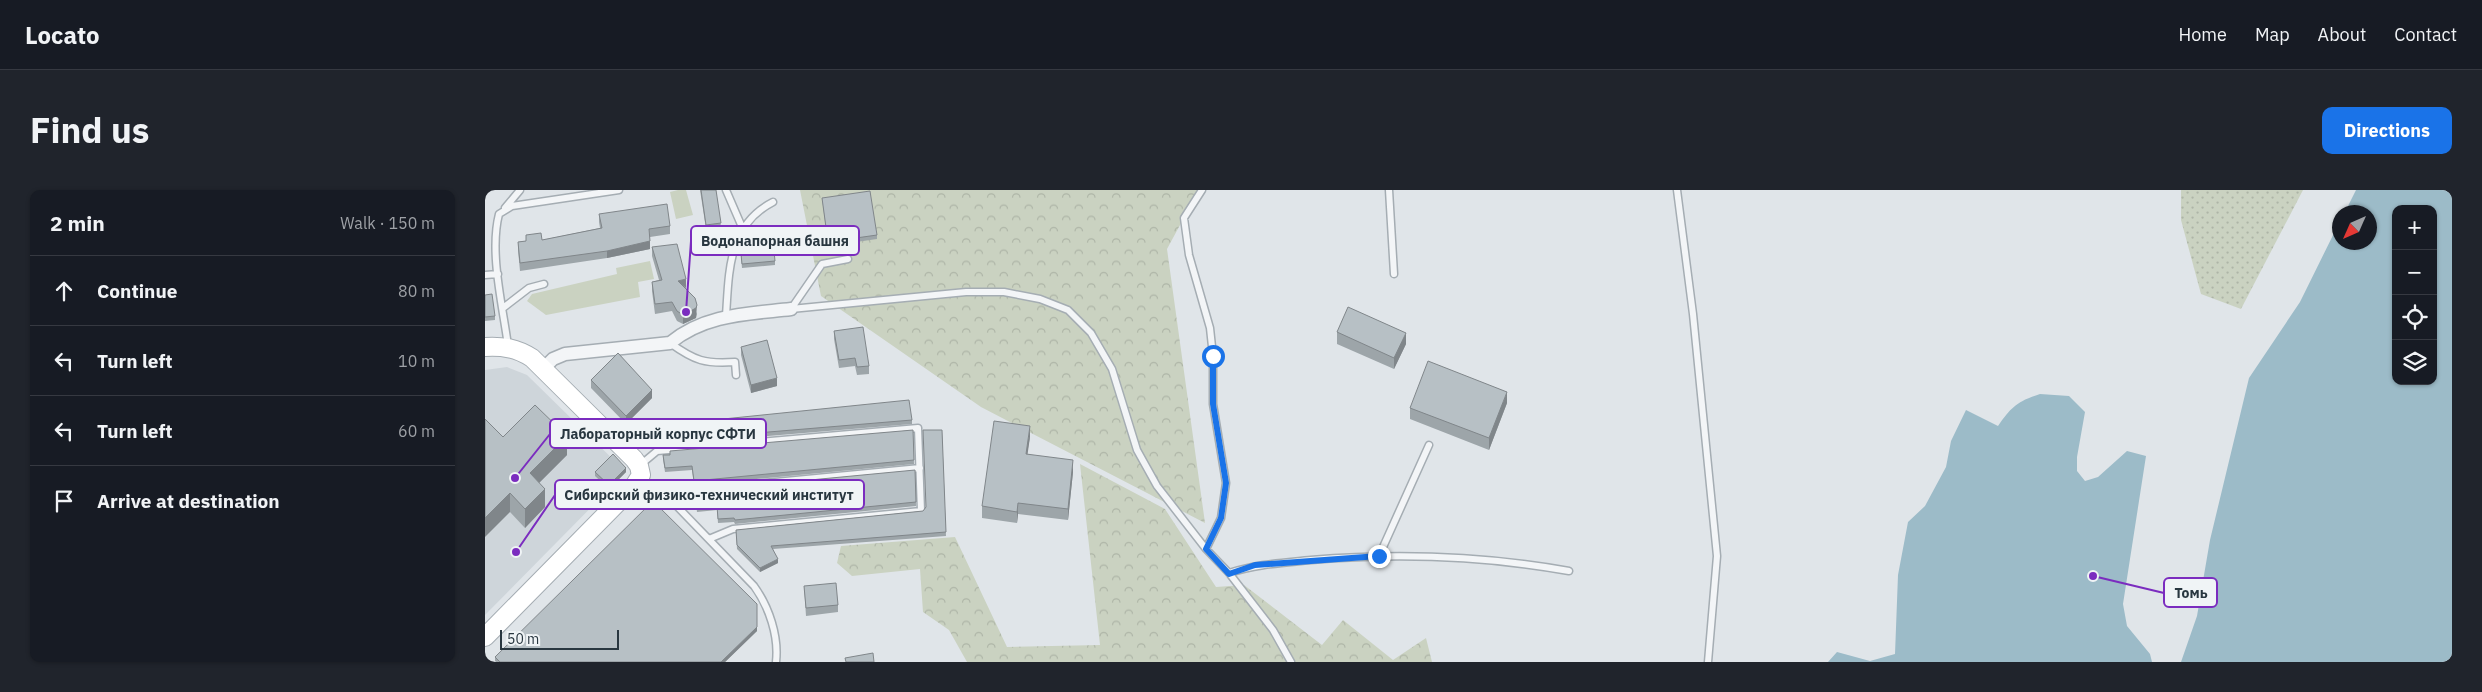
<!DOCTYPE html>
<meta charset="utf-8">
<style>
:root{--surface:#171b24;--page:#20242c;--text:#f1f3f6;--muted:#9ea1a6;--line:#363941;--accent:#1a73e8}
body{margin:0;font-family:"IBM Plex Sans",sans-serif;background:var(--page);color:var(--text)}
.controls{position:absolute;right:15px;top:15px;display:grid;overflow:hidden;border-radius:10px;box-shadow:0 1px 4px #0004}
.controls button{width:45px;height:45px;display:grid;place-items:center;padding:0;border:0;border-bottom:1px solid var(--line);background:var(--surface);color:var(--text);font:25px sans-serif}
.compass{position:absolute;left:1847px;top:15px;width:45px;height:45px;border-radius:50%;background:var(--surface);box-shadow:0 1px 4px #0004;rotate:225deg}
.scale{position:absolute;left:15px;bottom:12px;width:119px;box-sizing:border-box;padding-left:5px;border:2px solid #293740;border-top:0;font-size:14px;line-height:18px;white-space:nowrap;color:#293740;-webkit-text-stroke:4px #f0f4f6;paint-order:stroke}
.stop{position:absolute;width:15px;height:15px;margin:-11px;border:4px solid #1a73e8;border-radius:50%;background:#fff}
.stop.end{background:#1a73e8;border-color:#fff;box-shadow:0 1px 5px #0008}
.list{margin:0;padding:0;list-style:none}
h2{display:flex;justify-content:space-between;align-items:center;height:65px;margin:0;padding:0 20px;font-size:21px}
h2 small{font-size:16px;font-weight:400;color:var(--muted)}
.list li{display:grid;grid-template-columns:32px 1fr auto;gap:15px;align-items:center;box-sizing:border-box;height:70px;padding:0 20px;border-top:1px solid var(--line)}
.list b{display:block;font-size:19px;white-space:nowrap}
.list em{font-size:16px;font-style:normal;color:var(--muted)}
.icon{flex:none;width:28px;height:28px;fill:none;stroke:currentColor;stroke-width:2;stroke-linecap:round;stroke-linejoin:round}
.map{position:relative;flex:none;width:1967px;height:472px;overflow:hidden;border-radius:10px}
header{display:flex;align-items:center;gap:30px;box-sizing:border-box;height:70px;padding:0 25px;background:var(--surface);border-bottom:1px solid var(--line)}
header strong{font-size:24px}
nav{display:flex;gap:28px;margin-inline-start:auto;font-size:18px}
.intro{display:flex;align-items:center;justify-content:space-between;box-sizing:border-box;height:120px;padding:0 30px}
h1{margin:0;font-size:35px}
.button{padding:12px 22px;border-radius:10px;background:var(--accent);color:#fff;font-size:18px;font-weight:700}
main{display:flex;gap:30px;padding:0 30px}
aside{flex:1;background:var(--surface);border-radius:10px;box-shadow:0 1px 4px #0004}
.map>svg:first-child{display:block}
.built{fill:#ced5da}
.grass{fill:url(#grass-dots)}
.forest{fill:url(#forest-crowns)}
.garden{fill:#cad2c1}
.water{fill:#9cbbc8;fill-rule:evenodd}
.lines{fill:none;stroke-linecap:round;stroke-linejoin:round}
.lane-casing{stroke:#a5adb3;stroke-width:9}
.street-casing{stroke:#a5adb3;stroke-width:15}
.secondary-casing{stroke:#a5adb3;stroke-width:20}
.lane{stroke:#f3f5f7;stroke-width:6}
.street{stroke:#f3f5f7;stroke-width:12}
.secondary{stroke:#fff;stroke-width:18}
.wall{fill:#9da5a9}
.shaded-wall{fill:#80868a}
.building{fill:#b7c0c5;stroke:#80868a}
.route{stroke:#1a73e8;stroke-width:6}
.leader{fill:none;stroke:#7b2cbf;stroke-width:2}
.callout-dot{fill:#7b2cbf;stroke:#f0f4f6;stroke-width:2}
.callout{fill:#f0f4f6;stroke:#7b2cbf;stroke-width:2}
.callout-label{font-size:14px;text-anchor:middle;font-weight:bold;fill:#293740}
</style>
<header>
<strong>Locato</strong>
<nav><a>Home</a><a>Map</a><a>About</a><a>Contact</a></nav>
</header>
<div class="intro"><h1>Find us</h1><a class="button">Directions</a></div>
<main>
<aside>
<h2>2 min<small>Walk · 150 m</small></h2>
<ul class="list">
<li><svg class="icon" aria-label="ahead" viewBox="0 0 24 24"><path d="M12 20V5M6 11l6-6 6 6"/></svg><div><b>Continue</b></div><em>80 m</em></li>
<li><svg class="icon" aria-label="left" viewBox="0 0 24 24"><path d="M17 20v-9H6M10 6l-5 5 5 5"/></svg><div><b>Turn left</b></div><em>10 m</em></li>
<li><svg class="icon" aria-label="left" viewBox="0 0 24 24"><path d="M17 20v-9H6M10 6l-5 5 5 5"/></svg><div><b>Turn left</b></div><em>60 m</em></li>
<li><svg class="icon" aria-label="arrive" viewBox="0 0 24 24"><path d="M6 21V4h12l-3 4 3 4H6"/></svg><div><b>Arrive at destination</b></div></li>
</ul>
</aside>
<div class="map">
<svg width="1967" height="472" viewBox="0 0 1967 472">
<defs>
<pattern id="grass-dots" width="8" height="8" patternUnits="userSpaceOnUse" patternTransform="scale(1.25)"><rect width="8" height="8" fill="#cad2c1"/><path d="M2 2h.1M6 6h.1" fill="none" stroke="#aeb5a7" stroke-width="1.8" stroke-linecap="round"/></pattern>
<pattern id="forest-crowns" width="20" height="18" patternUnits="userSpaceOnUse" patternTransform="scale(1.25)"><rect width="20" height="18" fill="#cad2c1"/><path d="M2 6a3 3 0 1 1 6 0M12 15a3 3 0 1 1 6 0" fill="none" stroke="#aeb5a7"/></pattern>
</defs>
<rect width="100%" height="100%" fill="#e0e5e9"/>
<path class="built" d="M22,177L42,185L141,282L0,425V180Z"/>
<path class="grass" d="M1696,0H1818L1756,119L1716,104L1696,30Z"/>
<path class="forest" d="M315,0H714L682,59L720,333L496,217L336,106Z
M595,274L680,319L731,397L759,395L837,455L858,430L908,470L941,448L947,472H482L464,440L438,422L435,379L367,386L352,373L356,356L470,347L522,457L615,455Z"/>
<path class="garden" d="M193,0H201L208,25L191,29L185,2Z
M165,71L169,89L153,92L155,107L61,125L42,111L47,104L132,84L131,78Z"/>
<path class="water" d="M1871,0H1967V472H1696L1712,426L1725,350L1764,188L1815,112L1854,33V52H1884V22H1860ZM1911,19H1948V191H1911Z
M1555,204L1584,206L1600,222L1592,267V281L1600,291L1613,287L1642,261L1661,266L1638,414L1642,436L1665,464L1667,472H1343L1352,462L1385,471L1410,464L1413,385L1423,332L1440,316L1461,277L1466,251L1481,220L1513,236C1526,217 1533,211 1555,204Z"/>
<g class="lines">
<g class="lane-casing">
<path id="lane" d="M241,0L257,37
M717,0L699,28L704,65L725,138L728,166V214L741,293L736,328L721,359
M904,0L909,84
M1192,0L1208,124L1232,366L1223,472
M20,18L35,0
M0,85L13,84
M18,118L44,98L59,94
M306,119L481,102H519L555,109L583,120L606,143L627,179L652,260L672,296L721,359L744,383L788,440L806,472
M306,119L337,74L363,69
M241,126C244,81 243,35 288,12
M185,153C210,171 220,174 250,172L251,185
M23,156C18,117 4,63 14,24L27,16L134,0
M154,276L172,261L433,238L436,321L248,339L224,349
M154,291L184,308L269,396C284,417 294,446 291,472
M184,308L207,300L435,278
M894,366L944,255
M744,383C772,374 797,373 826,370C912,363 1000,366 1084,381"/>
</g>
<g class="street-casing">
<path id="street" d="M59,178L68,169L80,164L185,153C220,124 263,124 306,119"/>
</g>
<g class="secondary-casing">
<path id="secondary" d="M0,157C18,156 31,158 47,168L149,269L154,276L156,285L149,296L0,447"/>
</g>
<use href="#lane" class="lane"/>
<use href="#street" class="street"/>
<use href="#secondary" class="secondary"/>
</g>
<path class="wall" d="M215,0H231L236,37L221,39Z
M337,8L392,45V49L343,56Z
M114,24L185,36V44L165,47V59L122,68L35,81L33,60V52L41,51V45L57,50L115,38L114,32Z
M255,54L290,71V75L257,78Z
M167,57L201,98L212,124L211,128L198,134L192,131L187,121L170,124L167,101V92L174,90L167,66Z
M0,105L10,126V130L0,131Z
M349,141L384,176V184L372,185L370,176L354,178L349,149Z
M852,142L921,154L909,179L852,154Z
M256,157L292,196L266,203L256,165Z
M106,190L167,208L141,234L106,198Z
M1022,213L1004,260L925,229V218Z
M427,230V234L212,252L209,236V232Z
M428,240L429,274L209,295L207,280L180,282L178,269V265Z
M457,240L461,346L288,359L293,373L275,382L252,359L251,340L438,321L441,317Z
M18,247L82,265L54,293L60,317L40,338L25,322Z
M545,247L542,264L588,282L583,330L533,324L532,333L497,328V316Z
M430,280L431,316L250,334L249,332L233,333L232,320L212,322L210,305Z
M110,282H141L124,299L110,286Z
M319,396L353,415V422L321,426Z
M272,414V441L240,472H11L10,471V467Z"/>
<path class="shaded-wall" d="M165,51V59L122,68V61Z
M201,89V98L193,91Z
M212,115L211,128L198,134V125Z
M921,143V154L909,179V168Z
M292,188V196L266,203V195Z
M167,200V208L141,234V226Z
M1022,202V213L1004,260V248Z
M545,236V247L541,275V264Z
M82,246V265L45,302V283Z
M588,270V282L583,330V319Z
M141,278V282L124,299V295Z
M60,299V317L40,338V319Z
M25,303V322L0,347V328Z
M533,313V324L532,333V322Z
M293,369V373L275,382V378Z
M272,437V441L240,472H236Z"/>
<path class="building" d="M216,0H231L236,33L221,35Z
M385,1L392,45L343,52L337,8Z
M182,14L185,36L164,39L165,51L122,61L35,73L33,52L41,51V45L56,43L57,50L117,38L114,24Z
M288,51L290,71L257,74L255,54Z
M192,54L201,89L193,91L210,108L212,115L211,118L198,125L192,121L187,112L170,114L167,92L177,90L167,57Z
M7,104L10,126L0,127V105Z
M863,117L921,143L909,168L852,142Z
M378,137L384,176L372,177L370,168L354,170L349,141Z
M282,150L292,188L266,195L256,157Z
M133,163L167,200L141,226L106,190Z
M943,171L1022,202L1004,248L925,218Z
M424,210L427,230L212,248L209,232Z
M50,215L82,246L45,283L60,299L40,319L25,303L0,328V229L18,247Z
M509,231L545,236L541,264L588,270L583,319L533,313L532,322L497,316Z
M428,240L429,270L209,291L207,276L180,278L178,265H185V261Z
M438,240H457L461,342L286,356L293,369L275,378L252,355L251,340L438,321L441,317Z
M128,264L141,278L124,295L110,282Z
M430,280L431,312L250,330L249,328L233,329L232,316L212,318L210,301Z
M168,311L272,414V437L236,472H15L10,467Z
M351,393L353,415L321,418L319,396Z
M388,463L389,472H361L360,468Z"/>
<g class="lines">
<path class="route" d="M728,166V214L741,293L736,328L721,359L744,384L770,375L894,366"/>
</g>
<path class="leader" d="M201 122L206 51M30 288L65 244M31 362L70 305M1608 386L1679 403"/>
<g class="callout-dot">
<circle cx="201" cy="122" r="5"/>
<circle cx="30" cy="288" r="5"/>
<circle cx="31" cy="362" r="5"/>
<circle cx="1608" cy="386" r="5"/>
</g>
<g class="callout">
<rect x="206" y="36" width="168" height="29" rx="5"/>
<rect x="65" y="229" width="216" height="29" rx="5"/>
<rect x="70" y="290" width="309" height="29" rx="5"/>
<rect x="1679" y="388" width="53" height="29" rx="5"/>
</g>
<g class="callout-label">
<text x="290" y="56">Водонапорная башня</text>
<text x="173" y="249">Лабораторный корпус СФТИ</text>
<text x="224" y="310">Сибирский физико-технический институт</text>
<text x="1706" y="408">Томь</text>
</g>
</svg>
<div class="controls">
<button>+</button>
<button>−</button>
<button><svg class="icon" aria-label="locate" viewBox="0 0 24 24"><circle cx="12" cy="12" r="6"/><path d="M12 2v4M12 18v4M2 12h4M18 12h4"/></svg></button>
<button><svg class="icon" aria-label="layers" viewBox="0 0 24 24"><path d="M12 4l9 5-9 5-9-5zM3 14l9 5 9-5"/></svg></button>
</div>
<svg class="compass" viewBox="-18 -18 36 36"><path d="M0-13l5 13h-10z" fill="#e53935"/><path d="M0 13l5-13h-10z" fill="#9ea1a6"/></svg>
<div class="scale">50 m</div>
<div class="stop" style="left:728px;top:166px"></div>
<div class="stop end" style="left:894px;top:366px"></div>
</div>
</main>
